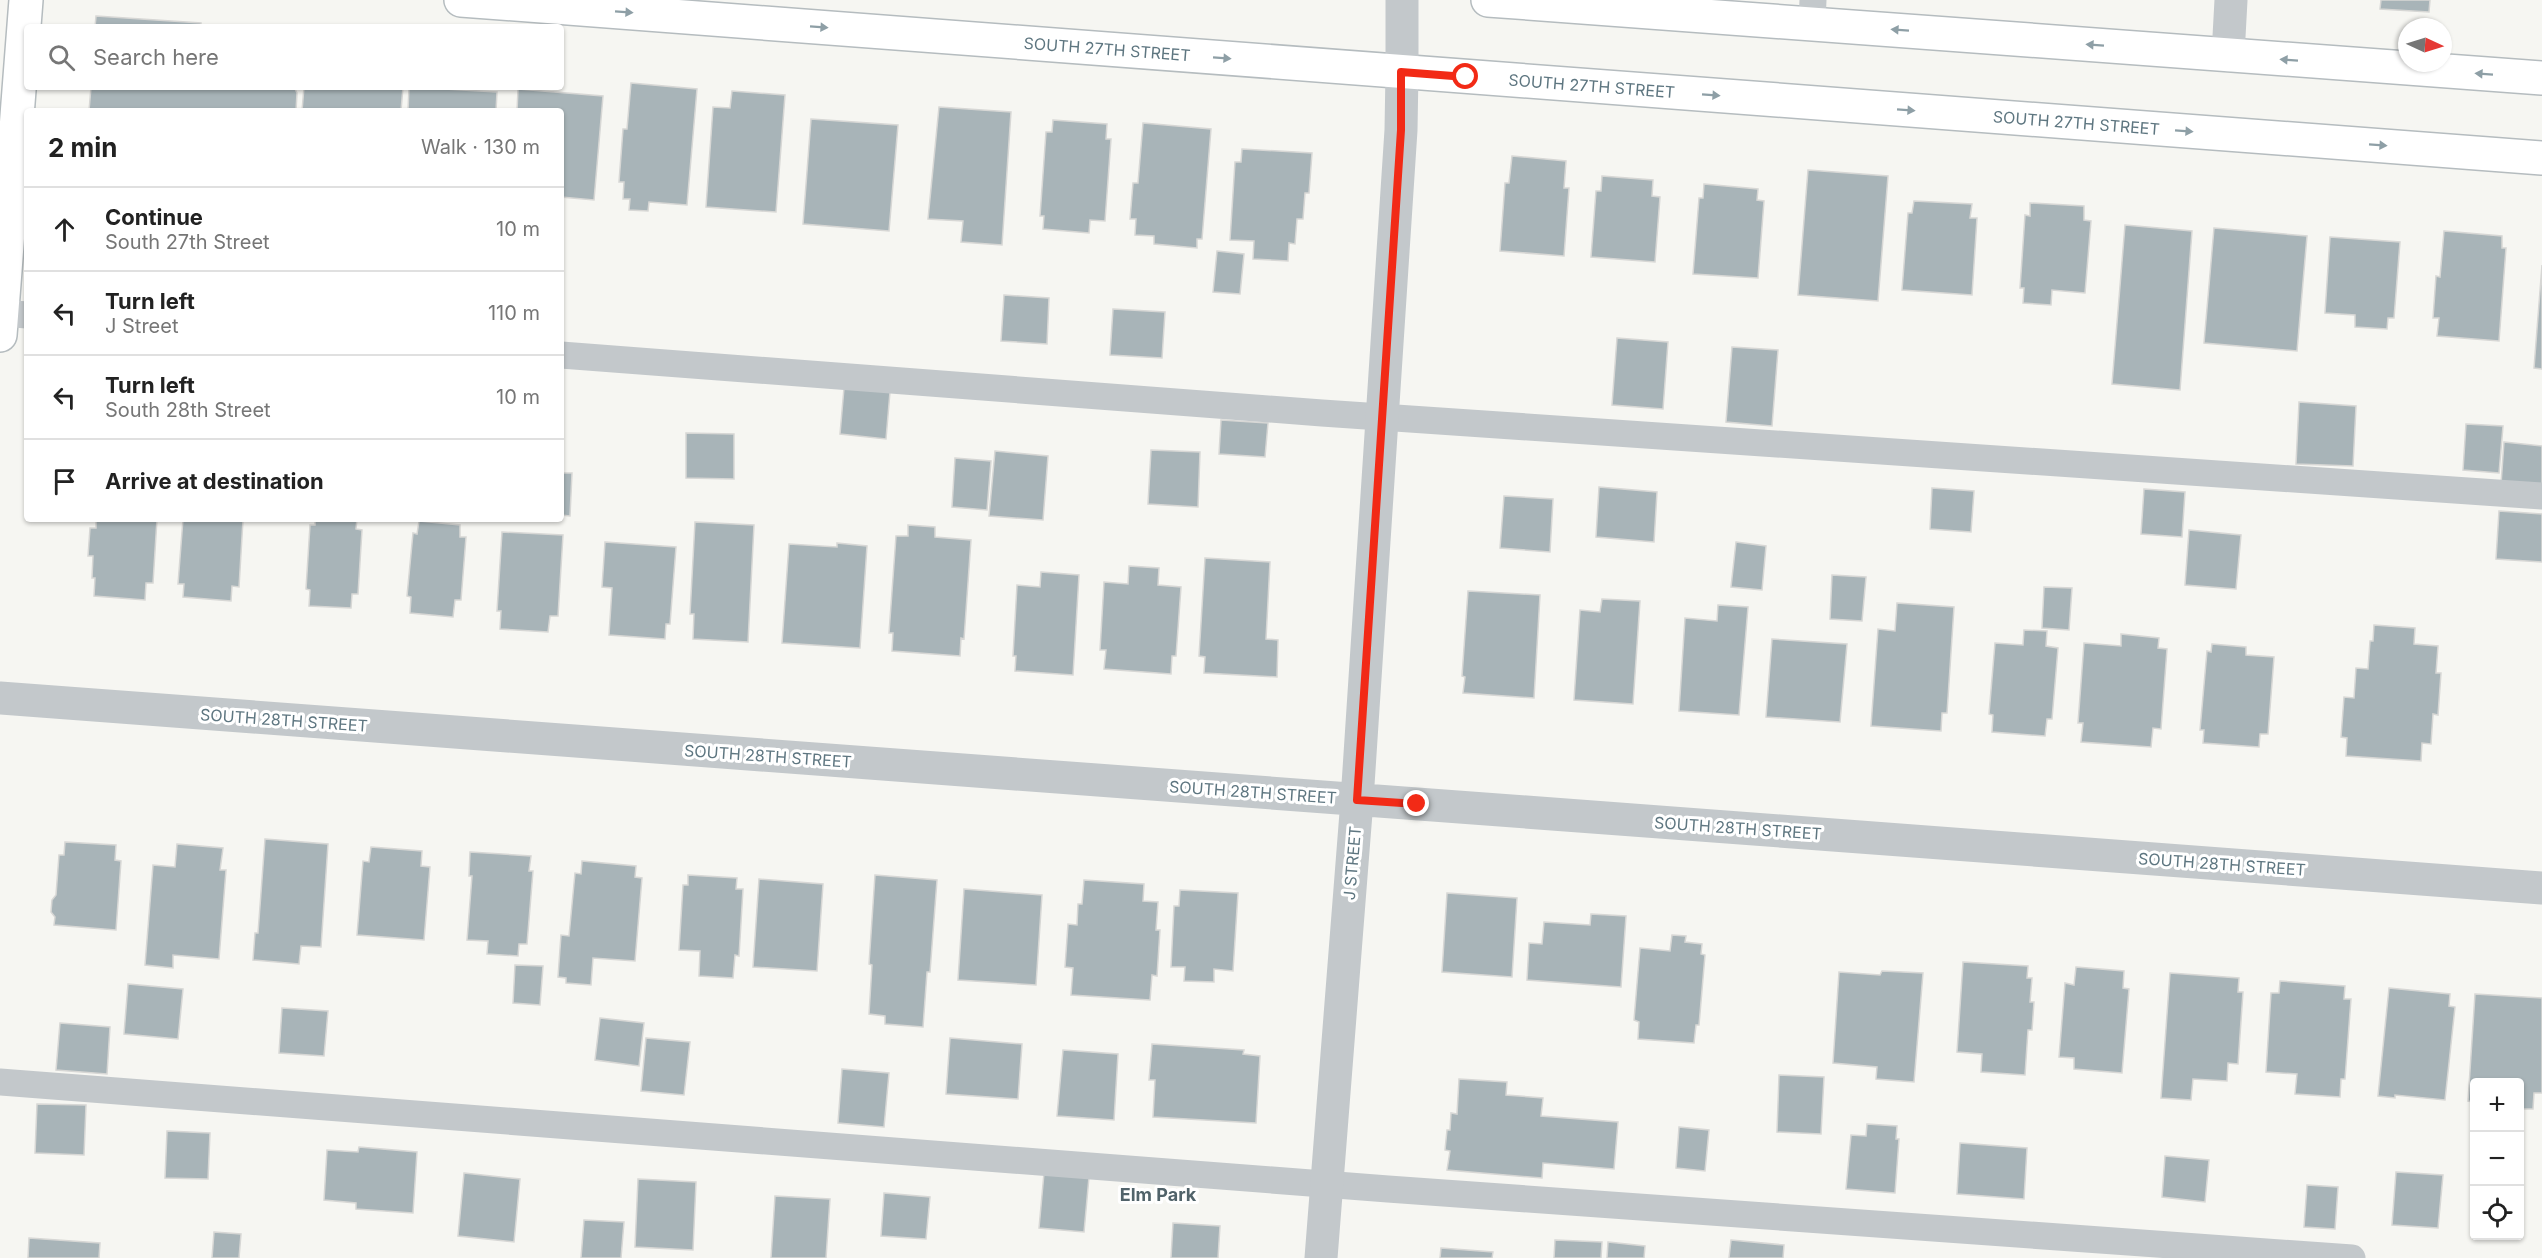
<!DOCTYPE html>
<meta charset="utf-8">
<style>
:root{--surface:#fff;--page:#f2f2f2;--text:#222;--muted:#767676;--line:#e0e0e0}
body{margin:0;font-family:Inter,sans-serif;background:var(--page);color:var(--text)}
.controls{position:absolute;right:18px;bottom:18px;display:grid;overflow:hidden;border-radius:6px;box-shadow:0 2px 4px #0004}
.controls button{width:54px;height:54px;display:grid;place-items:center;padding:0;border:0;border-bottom:2px solid var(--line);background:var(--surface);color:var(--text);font:30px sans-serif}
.compass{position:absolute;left:2398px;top:18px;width:54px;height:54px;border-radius:50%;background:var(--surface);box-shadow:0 2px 4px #0004;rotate:94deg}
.stop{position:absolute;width:18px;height:18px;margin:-14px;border:4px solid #f22a16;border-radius:50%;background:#fff}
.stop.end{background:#f22a16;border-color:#fff;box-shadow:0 2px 6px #0008}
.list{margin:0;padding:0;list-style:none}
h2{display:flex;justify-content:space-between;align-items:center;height:78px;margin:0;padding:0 24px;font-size:26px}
h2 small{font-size:20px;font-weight:400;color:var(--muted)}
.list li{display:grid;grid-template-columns:39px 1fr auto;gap:18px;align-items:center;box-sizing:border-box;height:84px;padding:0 24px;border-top:2px solid var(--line)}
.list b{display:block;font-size:22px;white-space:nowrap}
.list p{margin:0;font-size:20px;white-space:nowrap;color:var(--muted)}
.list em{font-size:20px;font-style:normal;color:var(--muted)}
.icon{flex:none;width:33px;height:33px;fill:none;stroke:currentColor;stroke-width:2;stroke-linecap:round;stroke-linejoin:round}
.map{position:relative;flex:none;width:2542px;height:1258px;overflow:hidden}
.search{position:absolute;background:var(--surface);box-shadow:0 2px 4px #0004;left:24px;top:24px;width:540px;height:66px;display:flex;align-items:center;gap:15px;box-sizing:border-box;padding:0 21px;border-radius:6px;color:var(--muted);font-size:22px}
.panel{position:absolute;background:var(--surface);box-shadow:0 2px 4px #0004;left:24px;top:108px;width:540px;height:414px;border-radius:6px}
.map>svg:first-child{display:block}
.building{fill:#a8b4b8;stroke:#d7d7d5;stroke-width:1.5}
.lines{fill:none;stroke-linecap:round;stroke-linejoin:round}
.secondary-casing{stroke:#b5bcbf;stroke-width:36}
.service{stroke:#c3c8cb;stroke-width:27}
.minor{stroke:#c3c8cb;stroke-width:33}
.tertiary{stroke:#c3c8cb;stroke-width:33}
.secondary{stroke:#fff;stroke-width:33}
.oneway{fill:#8e9fa6}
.route{stroke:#f22a16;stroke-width:8}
.labels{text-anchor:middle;stroke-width:6;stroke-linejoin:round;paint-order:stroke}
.street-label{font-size:16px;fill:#5e7680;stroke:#fff}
.neighbourhood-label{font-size:18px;font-weight:bold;fill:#51636a;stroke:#fff}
</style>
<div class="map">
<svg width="2542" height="1258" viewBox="0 0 2542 1258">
<rect width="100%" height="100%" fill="#f6f6f2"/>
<path class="building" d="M2381,0H2430L2429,12L2380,9Z
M96,16L201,23V27H95Z
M631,83L697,89L687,205L649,202L648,211L629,210L630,199H623L624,182H619L623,129H627Z
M91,87H294L297,93L296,111H89Z
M304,87H403L401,111H302Z
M409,87L497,92L496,111H408Z
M518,89L603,96L594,200L561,197V111H517Z
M732,91L785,95L776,212L706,207L713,107L730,108Z
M939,107L1011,112L1002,245L961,242L963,221L928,219Z
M811,119L898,125L889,231L803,224Z
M1053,120L1107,124L1106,139H1111L1105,221L1090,220L1089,233L1043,229L1044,216H1040L1046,132H1052Z
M1143,123L1211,129L1202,239H1197V248L1154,244V236L1135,235L1136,219H1130L1133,183H1138Z
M1242,149L1312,153L1309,193H1305L1303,219H1297L1295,244L1289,243L1288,261L1253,259L1254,241L1230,240L1235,162H1241Z
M1512,156L1566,161L1564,188H1569L1564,256L1500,251L1505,183H1509Z
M1808,170L1888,176L1878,301L1798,295Z
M1602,176L1653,180L1652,196L1660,197L1655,262L1591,257L1596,191H1601Z
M1704,184L1758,189L1757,200L1764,201L1758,278L1693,274L1699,198H1703Z
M1914,201L1972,204L1970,218H1977L1972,295L1902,290L1908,213H1912Z
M2030,203L2084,206V220L2091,221L2085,293L2052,290L2051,305L2023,303L2024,288H2020L2025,215L2030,216Z
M2125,225L2192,231L2180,390L2112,384Z
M2214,228L2307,236L2297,351L2204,343Z
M2444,231L2502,236V248H2506L2499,341L2437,336L2439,318H2433L2436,276L2440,277Z
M2330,237L2400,242L2394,318H2388L2387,329L2355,327V315L2325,313Z
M1217,251L1244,254L1240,294L1213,292Z
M2542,265V369L2534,368Z
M1004,295L1049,298L1047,344L1001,341Z
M1113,309L1165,312L1162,358L1110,355Z
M1617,338L1668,342L1663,409L1612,405Z
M1732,347L1778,350L1772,426L1726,422Z
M844,388L890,392L886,439L840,434Z
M2299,402L2356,406L2353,466L2296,464Z
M1221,420L1268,423L1265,457L1219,454Z
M2466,424L2503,426L2499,473L2463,470Z
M686,433L734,434V479L686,478Z
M2504,442L2542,446V487L2501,484Z
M1151,450L1200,452L1198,507L1148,504Z
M995,451L1048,456L1043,520L989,516Z
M955,458L991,461L987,510L952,507Z
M561,473H572L570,516L561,515Z
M1599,487L1657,492L1654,542L1596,537Z
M1932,488L1974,491L1971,532L1930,529Z
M2144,489L2185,492L2182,537L2141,534Z
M1504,496L1553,499L1550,552L1500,548Z
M2499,511L2542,514V562L2496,559Z
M96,519H157L153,583H146L145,600L94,596L95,578H92L93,556H88L90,528H96Z
M183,519L243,520L239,587L232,586L231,601L183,597L184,584H178Z
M315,519H357L356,529L362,530L358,594H352L351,608L309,606L310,590L306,589L310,525H315Z
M419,521L460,525V537H466L461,600H455L453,617L410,613L411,597L407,596L413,533L417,534Z
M695,522L754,525L748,642L693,639L694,614H690Z
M908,525L935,527V537L971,540L964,639L961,638L960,656L892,651L893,633H889L896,536H908Z
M2189,530L2241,535L2236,589L2185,585Z
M502,532L563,535L558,616H550L548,632L500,629L501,611H497Z
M605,542L676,547L670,624H666L665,639L609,635L612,588L602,587Z
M1736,542L1766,546L1762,590L1731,587Z
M837,543L867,546L860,648L782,643L789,544L837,547Z
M1205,558L1270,562L1266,639L1278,640L1277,677L1204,673L1205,657L1199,656Z
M1129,566L1159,568L1158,585L1181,587L1176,656H1172L1171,674L1104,669L1106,650H1100L1104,582L1128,584Z
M1041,572L1079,575L1073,675L1015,671L1016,656H1013L1017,585L1040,587Z
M1832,575L1866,577L1862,621L1830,619Z
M2044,587L2072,588L2069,630L2042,628Z
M1468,591L1540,595L1534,698L1463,693L1465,677L1462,676Z
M1602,599L1640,601L1633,704L1574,700L1580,610L1600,612Z
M1897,603L1954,607L1947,713H1942L1941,731L1871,726L1878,629L1895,631Z
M1718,605L1748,607L1739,715L1679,711L1685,618L1717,621Z
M2374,625L2415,628L2414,644L2438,646L2436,673H2441L2438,715L2433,714L2431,744L2422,743L2421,761L2346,756L2347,738L2341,737L2344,697L2354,698L2356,668L2368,669L2370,641H2373Z
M2024,630L2047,631L2046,646L2058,648L2052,719H2047L2045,736L1992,732L1993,715L1989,714L1995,643L2023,645Z
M2121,634L2159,638L2158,648L2167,649L2161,729L2153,728L2151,747L2081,742L2083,723H2078L2084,643L2121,646Z
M1772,639L1847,644L1840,722L1766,717Z
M2212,644L2246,647V655L2274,657L2268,734H2260L2259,747L2203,743L2204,730H2200L2207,651L2211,652Z
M265,839L328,844L321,947L301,946L299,964L253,960L255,933H258Z
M65,842L116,845L115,860L121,861L116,930L54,925L55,917L51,912L52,900L56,895L59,855H64Z
M177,844L223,848L220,870H226L219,959L173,955V968L145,965L153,865L175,867Z
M371,847L422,851L421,866L430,867L424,940L357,935L363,861L369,862Z
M470,852L531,856L529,871H533L527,944H519L518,956L487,954L488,941L467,940L472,876H469Z
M582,861L636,866L635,877L642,878L635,961L593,958L591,985L566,983V978L558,977L561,935L569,936L575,873L581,874Z
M688,875L737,878L736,889H743L739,956L735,955L733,978L699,976L700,951L679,950L683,885H688Z
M875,875L937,880L930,972H927L923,1027L885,1024V1016L869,1014L872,965L869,964Z
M759,879L823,884L817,971L753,967Z
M1084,880L1144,884L1143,901L1158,902L1156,930H1160L1157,976L1152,975L1150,1000L1071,995L1073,968L1065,967L1068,924L1077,925L1078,904H1082Z
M964,889L1042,895L1036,985L958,980Z
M1180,890L1238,893L1233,971L1214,969V982L1184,981L1185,967H1171L1174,906H1179Z
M1447,893L1517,898L1512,977L1442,972Z
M1591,914L1626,916L1621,987L1527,980L1529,943L1542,944L1544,922L1590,925Z
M1672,935L1686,936L1685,942L1702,944L1701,954L1705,955L1699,1025H1696L1694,1043L1638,1039L1639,1022L1634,1020L1640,948L1670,951Z
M1963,962L2028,966L2027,978H2032L2030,1002H2034L2032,1030H2028L2025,1075L1981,1072L1982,1054L1957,1052Z
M515,965L543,966L540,1005L513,1003Z
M2076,967L2124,971L2123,988L2129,989L2122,1073L2074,1069V1058L2059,1057L2065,983L2074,985Z
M1882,971L1923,973L1914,1082L1876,1079L1877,1067L1833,1063L1839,972L1880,975Z
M2170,973L2239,978L2238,992H2243L2238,1064L2228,1063L2227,1081L2193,1079L2191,1100L2161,1098Z
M2280,981L2345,986L2344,999H2351L2345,1079H2341L2340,1097L2295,1094L2297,1074L2266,1072L2271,993H2279Z
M128,984L183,989L178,1039L124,1034Z
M2389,988L2450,994L2449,1006L2455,1007L2445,1100L2395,1095V1098L2378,1096Z
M2475,994L2542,998V1093H2534L2533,1109H2520V1082H2474V1102L2468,1101Z
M282,1008L328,1011L324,1056L279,1053Z
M600,1018L644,1023L639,1066L595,1060Z
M60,1023L110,1027L107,1074L56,1070Z
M646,1038L690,1042L684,1095L641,1091Z
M950,1038L1022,1044L1018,1099L946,1094Z
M1152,1044L1244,1050L1243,1054L1260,1056L1256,1123L1153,1117L1155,1080H1149Z
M1063,1050L1118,1054L1114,1120L1057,1116Z
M842,1069L889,1073L884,1127L838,1123Z
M1779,1075L1824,1077L1821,1134L1777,1132Z
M1459,1079L1507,1082L1506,1095L1543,1098L1541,1116L1618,1122L1614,1169L1543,1163L1542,1178L1447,1170L1450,1151L1445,1150L1447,1130H1450L1451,1113L1457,1114Z
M37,1104L86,1105L84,1155L35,1153Z
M1867,1124L1897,1126L1896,1139H1899L1895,1193L1846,1189L1851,1135L1866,1136Z
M1679,1127L1709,1130L1705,1171L1676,1168Z
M167,1131L210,1133L208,1179L165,1178Z
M1960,1143L2027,1148L2024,1199L1957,1194Z
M359,1147L417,1152L413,1213L356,1209V1203L324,1200L327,1150L358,1152Z
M2165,1156L2209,1160L2205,1202L2162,1197Z
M2396,1172L2443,1175L2438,1228L2392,1225Z
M464,1173L520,1179L514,1242L458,1236Z
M1044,1173L1089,1177L1084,1232L1039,1228Z
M638,1179L696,1182L693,1250L635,1247Z
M2307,1185L2338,1187L2335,1229L2304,1227Z
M884,1193L930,1197L926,1239L881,1236Z
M775,1196L830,1199L826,1258H771Z
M584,1220L624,1222L621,1258H581Z
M1173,1223L1220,1226L1218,1258H1171Z
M214,1232L241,1234L239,1258H212Z
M29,1238L100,1243L99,1258H28Z
M1555,1240L1602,1242L1601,1258H1554Z
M1731,1240L1784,1245L1783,1258H1729Z
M1608,1242L1645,1246L1644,1258H1607Z
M1441,1248L1493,1252L1492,1258H1440Z"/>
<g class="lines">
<g class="secondary-casing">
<g id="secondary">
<path id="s1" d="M461,0L2542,158"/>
<path d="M1488,0L2542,78"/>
<path d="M0,335L26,0"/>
</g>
</g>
<path class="service" d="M1812,23L1813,0
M2,313L27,315
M561,355L1322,413L2542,496
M0,1082L1388,1189L2352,1258"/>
<path class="minor" d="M2228,55L2231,0
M0,698L2542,888
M1321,1258L1357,800L1401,130L1402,72"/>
<path class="tertiary" d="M1402,72V0"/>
<use href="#secondary" class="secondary"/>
</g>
<defs><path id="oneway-solid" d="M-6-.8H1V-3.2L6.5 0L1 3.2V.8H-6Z" transform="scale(1.5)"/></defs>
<g class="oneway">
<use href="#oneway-solid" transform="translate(624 12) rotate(4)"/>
<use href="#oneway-solid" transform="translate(819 27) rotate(4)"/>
<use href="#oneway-solid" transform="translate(1900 30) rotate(-176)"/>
<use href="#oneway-solid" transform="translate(2095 45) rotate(-176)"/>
<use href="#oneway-solid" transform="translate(1222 58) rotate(4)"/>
<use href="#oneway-solid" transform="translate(2289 60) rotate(-176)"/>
<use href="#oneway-solid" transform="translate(2484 74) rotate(-176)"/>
<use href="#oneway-solid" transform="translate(1711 95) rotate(4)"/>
<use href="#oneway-solid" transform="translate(1906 110) rotate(4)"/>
<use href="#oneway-solid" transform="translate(2184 131) rotate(4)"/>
<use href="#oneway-solid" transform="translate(2378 145) rotate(4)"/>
</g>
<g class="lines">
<path class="route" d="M1417,804L1357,800L1401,130V72L1466,77"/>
</g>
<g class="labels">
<g class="street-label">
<text dy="6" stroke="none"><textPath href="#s1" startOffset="648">SOUTH 27TH STREET</textPath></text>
<text dy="6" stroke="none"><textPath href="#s1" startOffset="1134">SOUTH 27TH STREET</textPath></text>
<text dy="6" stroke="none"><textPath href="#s1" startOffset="1620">SOUTH 27TH STREET</textPath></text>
<text transform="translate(284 720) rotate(4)" y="6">SOUTH 28TH STREET</text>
<text transform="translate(768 756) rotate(4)" y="6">SOUTH 28TH STREET</text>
<text transform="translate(1253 792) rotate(4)" y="6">SOUTH 28TH STREET</text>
<text transform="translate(1738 828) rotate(4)" y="6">SOUTH 28TH STREET</text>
<text transform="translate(1352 863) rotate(-85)" y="6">J STREET</text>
<text transform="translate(2222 864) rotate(4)" y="6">SOUTH 28TH STREET</text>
</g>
<g class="neighbourhood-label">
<text x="1158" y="1201">Elm Park</text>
</g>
</g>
</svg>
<div class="controls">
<button>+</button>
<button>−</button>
<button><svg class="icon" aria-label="locate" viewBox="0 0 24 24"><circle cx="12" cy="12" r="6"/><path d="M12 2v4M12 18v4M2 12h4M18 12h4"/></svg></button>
</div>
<svg class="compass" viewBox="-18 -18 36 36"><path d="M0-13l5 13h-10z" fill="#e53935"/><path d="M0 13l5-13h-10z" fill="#767676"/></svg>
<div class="stop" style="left:1466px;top:77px"></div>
<div class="stop end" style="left:1417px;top:804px"></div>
<div class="search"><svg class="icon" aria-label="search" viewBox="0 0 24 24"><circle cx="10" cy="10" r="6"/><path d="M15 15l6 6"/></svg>Search here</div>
<section class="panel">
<h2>2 min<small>Walk · 130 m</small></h2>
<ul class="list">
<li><svg class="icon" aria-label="ahead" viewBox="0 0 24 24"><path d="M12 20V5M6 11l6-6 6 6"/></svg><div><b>Continue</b><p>South 27th Street</p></div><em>10 m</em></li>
<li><svg class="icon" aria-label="left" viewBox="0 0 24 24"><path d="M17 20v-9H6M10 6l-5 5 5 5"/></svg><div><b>Turn left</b><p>J Street</p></div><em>110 m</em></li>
<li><svg class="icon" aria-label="left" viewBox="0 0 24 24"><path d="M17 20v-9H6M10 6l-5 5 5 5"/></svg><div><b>Turn left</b><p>South 28th Street</p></div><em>10 m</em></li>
<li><svg class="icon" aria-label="arrive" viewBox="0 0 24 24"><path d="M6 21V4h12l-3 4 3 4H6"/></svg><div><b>Arrive at destination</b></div></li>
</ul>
</section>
</div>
